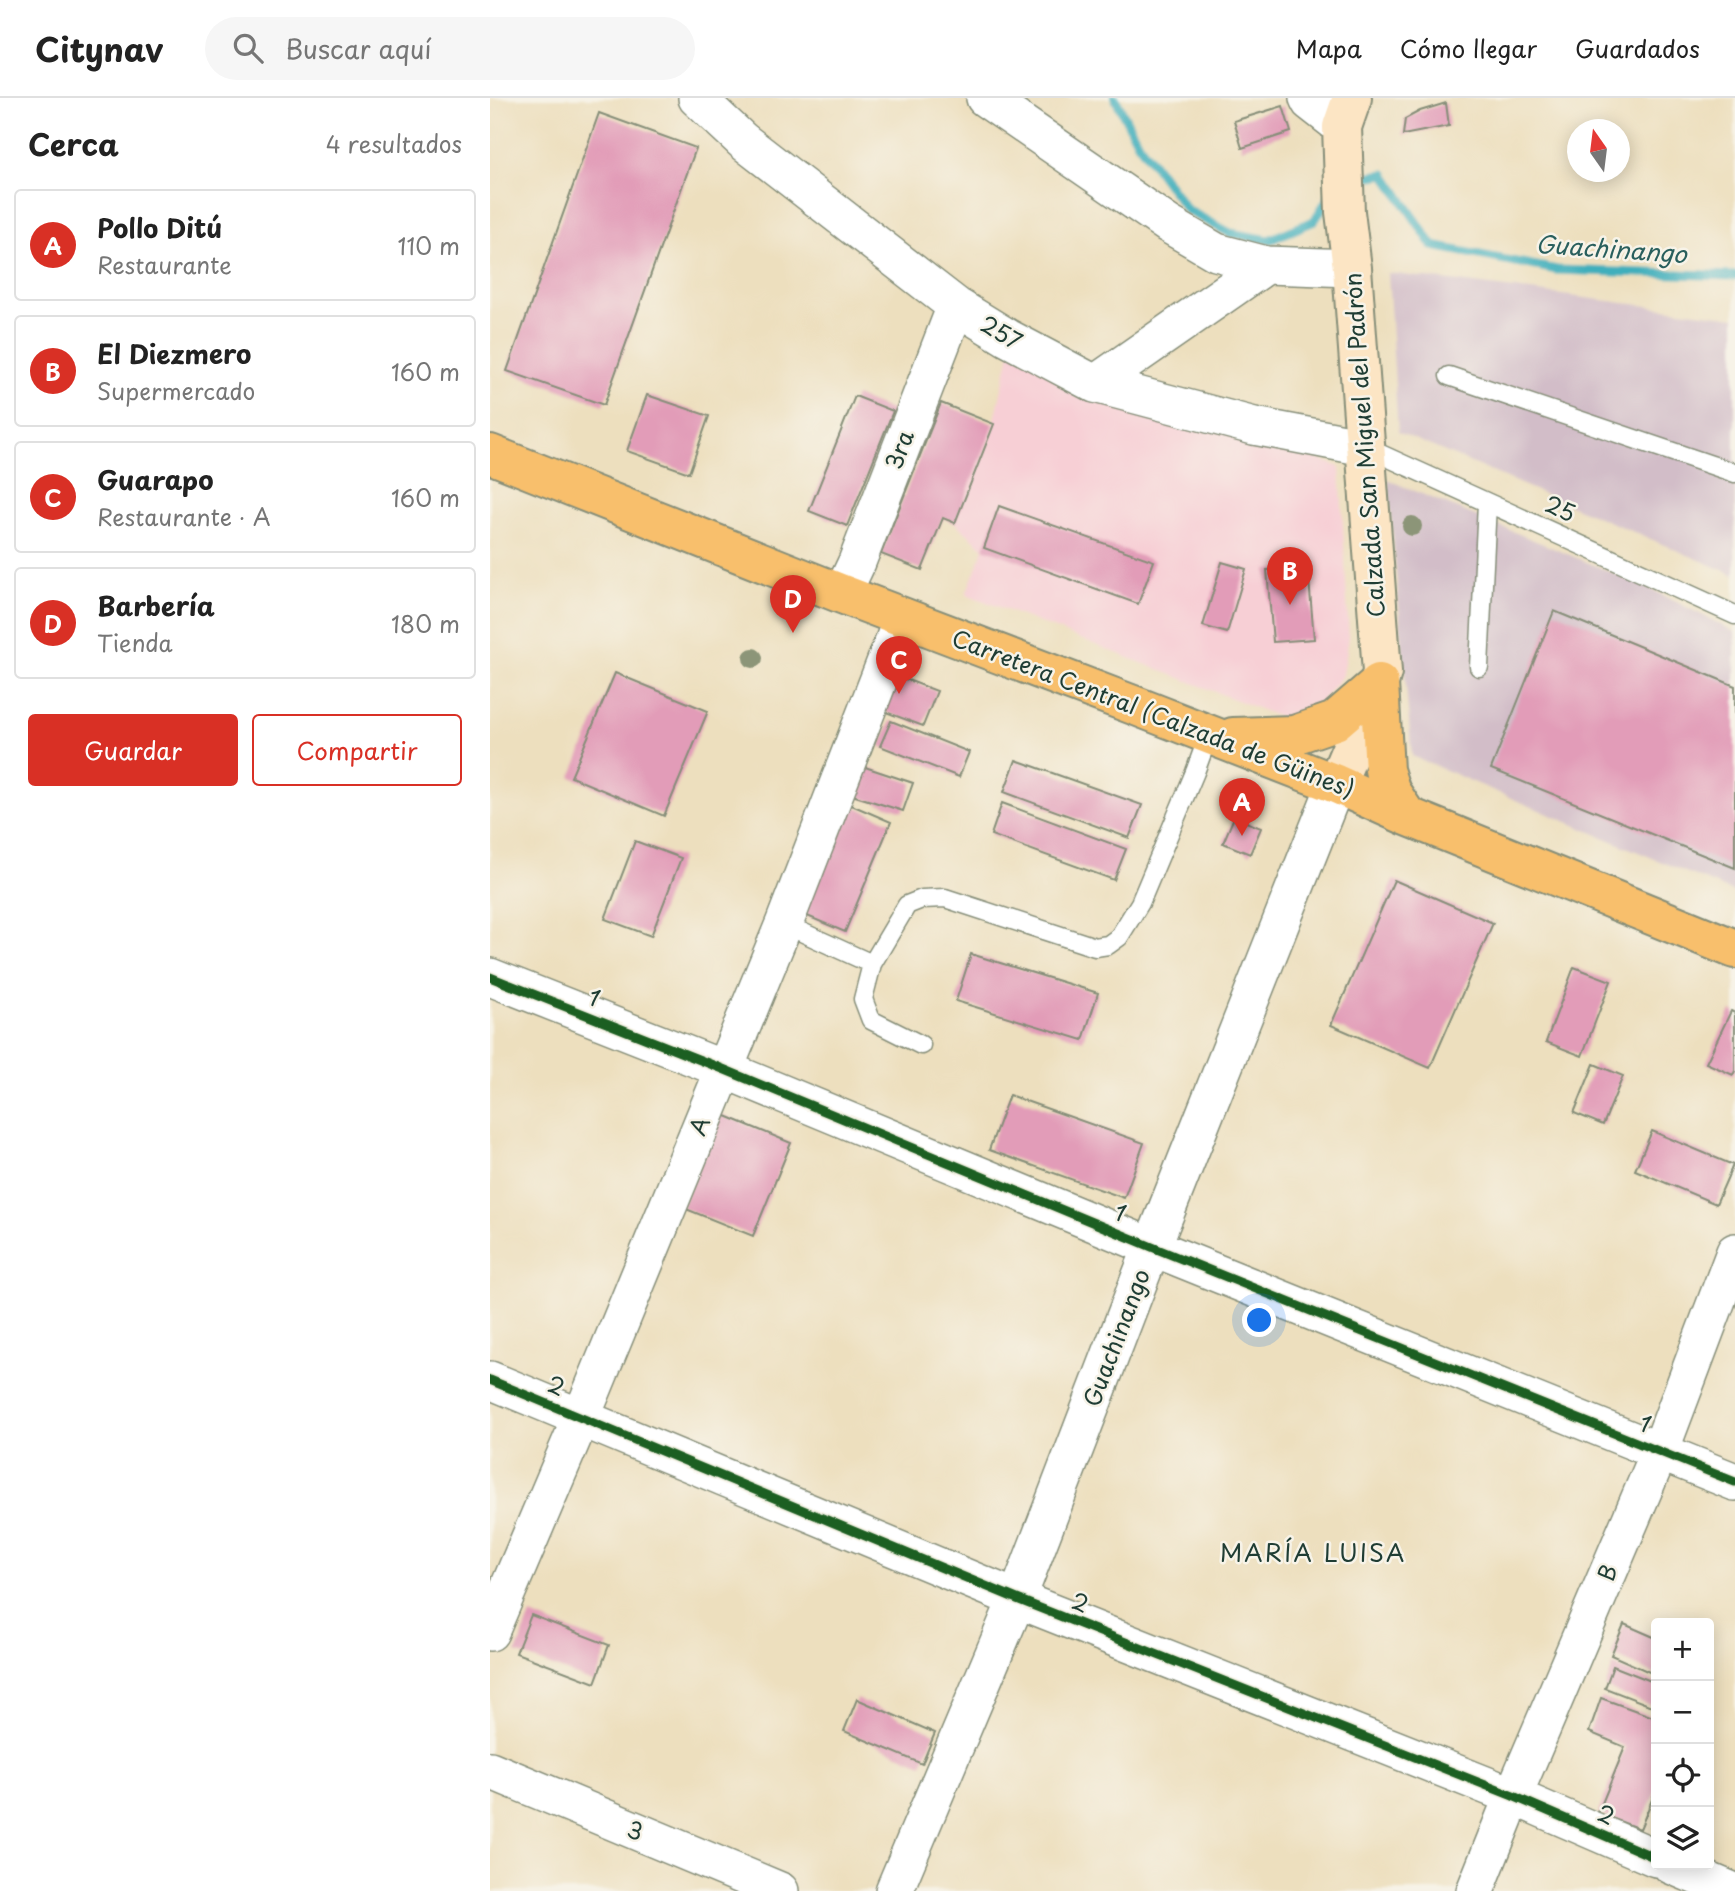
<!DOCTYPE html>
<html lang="es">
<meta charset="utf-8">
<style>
:root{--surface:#fff;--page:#f6f6f6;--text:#222;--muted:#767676;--line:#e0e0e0;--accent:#d93025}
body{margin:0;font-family:"Playpen Sans",sans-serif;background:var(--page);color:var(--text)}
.controls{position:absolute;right:21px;bottom:21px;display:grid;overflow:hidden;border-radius:7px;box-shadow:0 4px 18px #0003}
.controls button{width:63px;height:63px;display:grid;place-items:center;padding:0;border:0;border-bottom:2px solid var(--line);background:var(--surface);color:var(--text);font:35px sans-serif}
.compass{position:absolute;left:1077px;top:21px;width:63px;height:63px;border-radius:50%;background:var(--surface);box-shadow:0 4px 18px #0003;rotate:346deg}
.you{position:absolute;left:770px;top:1223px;width:24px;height:24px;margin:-18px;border:5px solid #fff;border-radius:50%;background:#1a73e8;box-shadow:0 0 0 10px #1a73e833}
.badge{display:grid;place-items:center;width:46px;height:46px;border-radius:50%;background:var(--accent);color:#fff;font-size:23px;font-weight:700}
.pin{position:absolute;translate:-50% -58px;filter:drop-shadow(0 2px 4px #0008)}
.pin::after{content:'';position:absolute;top:37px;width:24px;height:21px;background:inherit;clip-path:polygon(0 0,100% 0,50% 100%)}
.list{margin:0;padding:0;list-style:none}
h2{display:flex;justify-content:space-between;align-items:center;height:91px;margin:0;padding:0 28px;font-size:30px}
h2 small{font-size:23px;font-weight:400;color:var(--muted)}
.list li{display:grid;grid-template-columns:46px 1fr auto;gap:21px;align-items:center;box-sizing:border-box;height:112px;margin:0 14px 14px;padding:0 14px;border:2px solid var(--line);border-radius:7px}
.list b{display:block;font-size:26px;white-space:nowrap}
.list p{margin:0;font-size:23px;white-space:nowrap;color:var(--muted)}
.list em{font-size:23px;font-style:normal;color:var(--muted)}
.actions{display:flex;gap:14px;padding:21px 28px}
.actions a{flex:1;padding:16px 0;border:2px solid var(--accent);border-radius:7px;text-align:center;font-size:24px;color:var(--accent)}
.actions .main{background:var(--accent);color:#fff}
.icon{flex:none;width:38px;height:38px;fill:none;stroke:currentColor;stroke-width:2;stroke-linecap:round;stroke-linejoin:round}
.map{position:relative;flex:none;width:1245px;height:1793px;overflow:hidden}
header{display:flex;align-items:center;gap:42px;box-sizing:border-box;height:98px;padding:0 35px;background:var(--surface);border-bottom:2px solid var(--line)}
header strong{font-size:33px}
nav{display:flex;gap:38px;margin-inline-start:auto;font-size:24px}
.search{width:490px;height:63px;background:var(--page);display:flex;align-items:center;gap:18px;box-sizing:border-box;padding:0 24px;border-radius:38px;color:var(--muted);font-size:26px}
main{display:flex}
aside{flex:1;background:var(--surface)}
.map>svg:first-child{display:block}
.built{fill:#f7cfd5}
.industrial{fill:#d2bdc8}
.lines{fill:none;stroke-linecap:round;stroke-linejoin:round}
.stream{stroke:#40afbc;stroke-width:9}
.building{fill:#e29cb8}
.lane-casing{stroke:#868e79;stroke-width:21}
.street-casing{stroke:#868e79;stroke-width:40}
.secondary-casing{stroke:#868e79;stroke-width:42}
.primary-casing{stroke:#868e79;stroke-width:42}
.lane{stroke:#fff;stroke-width:18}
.street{stroke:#fff;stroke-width:37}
.secondary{stroke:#fce5c4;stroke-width:38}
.primary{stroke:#f8bf6c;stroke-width:38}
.cycleway-casing{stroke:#f7f3e8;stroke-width:13}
.cycleway{stroke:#1b5e20;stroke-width:9}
.tree{fill:#8c9578}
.labels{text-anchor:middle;stroke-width:5;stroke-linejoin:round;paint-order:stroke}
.street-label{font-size:23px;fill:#1f3d34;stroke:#f7f3e8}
.water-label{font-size:24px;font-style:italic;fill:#295f5d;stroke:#f7f3e8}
.neighbourhood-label{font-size:24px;letter-spacing:2px;fill:#1f3d34;stroke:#f7f3e8}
</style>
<header>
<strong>Citynav</strong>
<div class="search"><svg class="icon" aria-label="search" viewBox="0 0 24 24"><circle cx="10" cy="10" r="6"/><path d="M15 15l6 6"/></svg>Buscar aquí</div>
<nav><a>Mapa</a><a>Cómo llegar</a><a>Guardados</a></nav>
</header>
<main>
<aside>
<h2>Cerca<small>4 resultados</small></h2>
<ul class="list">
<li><span class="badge">A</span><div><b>Pollo Ditú</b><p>Restaurante</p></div><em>110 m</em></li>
<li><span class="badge">B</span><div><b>El Diezmero</b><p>Supermercado</p></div><em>160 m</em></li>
<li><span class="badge">C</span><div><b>Guarapo</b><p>Restaurante · A</p></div><em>160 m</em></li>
<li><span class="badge">D</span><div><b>Barbería</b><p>Tienda</p></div><em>180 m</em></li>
</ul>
<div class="actions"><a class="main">Guardar</a><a>Compartir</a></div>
</aside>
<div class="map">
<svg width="1245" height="1793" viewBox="0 0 1245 1793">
<rect width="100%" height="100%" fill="#f7f3e8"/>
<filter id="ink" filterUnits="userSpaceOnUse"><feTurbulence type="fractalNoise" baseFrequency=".0143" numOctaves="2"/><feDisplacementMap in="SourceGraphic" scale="14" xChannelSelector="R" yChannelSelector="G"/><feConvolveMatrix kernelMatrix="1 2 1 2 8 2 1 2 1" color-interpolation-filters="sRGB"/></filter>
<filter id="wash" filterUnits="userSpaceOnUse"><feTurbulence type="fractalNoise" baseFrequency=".00686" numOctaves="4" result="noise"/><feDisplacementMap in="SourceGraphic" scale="28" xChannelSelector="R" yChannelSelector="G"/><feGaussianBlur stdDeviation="1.57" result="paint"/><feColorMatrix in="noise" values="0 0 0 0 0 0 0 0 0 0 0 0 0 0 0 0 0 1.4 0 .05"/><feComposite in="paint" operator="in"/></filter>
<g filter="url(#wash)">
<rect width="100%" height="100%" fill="#eddfbe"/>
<path class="built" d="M521,250L850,369L859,540L853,577L830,605L812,616L792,620L476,496L494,450L465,425L504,326Z"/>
<path class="industrial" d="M898,175L1245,219V477L908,334Z
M898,382L1157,489L1245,534V795L922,658Z"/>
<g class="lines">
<path class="stream" d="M625,0L648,45L697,112L740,135L779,142L824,123L841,96
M861,81L895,76L943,148L1067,172L1245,178"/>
</g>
<g id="blocks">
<path class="building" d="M956,5L959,28L913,37L915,21L930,13Z
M793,8L801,34L752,50L744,23Z
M109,15L206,50L114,307L17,273Z
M157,297L219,318L199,375L137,353Z
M365,298L403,313L357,428L319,413Z
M451,305L504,326L465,425L453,420L432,472L391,456Z
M509,408L664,463L648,506L494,450Z
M732,464L756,471L737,535L713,528Z
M818,469L824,541L783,544L777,472Z
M1064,513L1245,588V770L1001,671Z
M125,575L218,613L174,718L81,679Z
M407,578L447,593L433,628L393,613Z
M401,623L479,654L469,679L390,648Z
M526,662L652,707L639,740L514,694Z
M369,667L423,685L413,713L359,696Z
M350,702L401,724L355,834L303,812Z
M512,705L636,751L624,782L501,737Z
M744,719L771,730L760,756L733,745Z
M145,743L191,760L161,838L115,821Z
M904,782L1003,825L940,970L841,927Z
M481,856L608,895L593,942L466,903Z
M1084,869L1121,883L1092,958L1056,944Z
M1241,913L1245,915V973L1243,977L1216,965Z
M1104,966L1133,978L1113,1027L1084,1015Z
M519,997L654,1045L634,1100L499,1052Z
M231,1016L301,1045L263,1138L191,1109Z
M1162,1033L1243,1067L1226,1106L1145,1072Z
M41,1517L119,1547L105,1585L26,1555Z
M1134,1526L1166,1540V1577L1121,1557Z
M1123,1568L1166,1585V1605L1164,1609L1115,1590Z
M1111,1600L1166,1620V1692L1150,1731L1108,1715L1135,1649L1099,1634Z
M367,1601L445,1635L432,1666L354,1633Z"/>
</g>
</g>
<g filter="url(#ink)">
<use href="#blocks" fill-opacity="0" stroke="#868e79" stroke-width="2"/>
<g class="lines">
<g class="lane-casing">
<path id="lane" d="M959,278L1245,375
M875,349L1245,517
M989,569L997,405
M294,826L382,866
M431,947L381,922L373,901L382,866L417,807L432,801L455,800L605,849L618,847L629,839L650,805L705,674L719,636"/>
</g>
<g class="street-casing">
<path id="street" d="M207,0L253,43L466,208L518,240L605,286L764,328L875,349
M495,0L678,126L726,154L776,167L862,170
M818,0L820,4L852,29
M605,286L776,167
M352,496L367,464L466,208
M0,879L233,971L662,1149L1245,1384
M0,1282L527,1501L1023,1698L1166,1760
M0,1534L91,1320L294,826L413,519
M0,1672L290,1793
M1181,1767L1242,1793
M404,1793L527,1501L662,1149L846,686
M985,1793L1023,1698L1170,1353L1245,1154"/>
</g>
<g class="secondary-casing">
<path id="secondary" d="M846,686L889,585L892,574L862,170L855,114L852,29L862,0"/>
</g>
<g class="primary-casing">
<path id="primary" d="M0,356L352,496L646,608L846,686L917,718L1245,851
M889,585L894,672L901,694L917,718
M743,639L804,637L845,623L889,585"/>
</g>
<use href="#lane" class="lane"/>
<use href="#street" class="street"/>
<use href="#secondary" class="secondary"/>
<use href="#primary" class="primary"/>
<g class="cycleway-casing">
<path id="cycleway" d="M0,879L233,971L662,1149L1245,1384
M0,1282L527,1501L1023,1698L1166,1760"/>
</g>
<use href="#cycleway" class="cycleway"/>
</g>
<g class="tree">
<circle cx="922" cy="428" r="10"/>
<circle cx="263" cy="560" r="10"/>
</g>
</g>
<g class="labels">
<g class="street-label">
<text transform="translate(511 235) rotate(30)" y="8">257</text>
<text transform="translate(875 347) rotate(-94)" y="8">Calzada San Miguel del Padrón</text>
<text transform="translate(410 352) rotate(-69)" y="8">3ra</text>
<text transform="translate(1070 411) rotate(24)" y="8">25</text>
<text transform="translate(663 616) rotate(21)" y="8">Carretera Central (Calzada de Güines)</text>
<text transform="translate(104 900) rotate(22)" y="8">1</text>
<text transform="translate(210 1028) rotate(-68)" y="8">A</text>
<text transform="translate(630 1115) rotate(22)" y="8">1</text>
<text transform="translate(627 1240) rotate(-69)" y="8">Guachinango</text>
<text transform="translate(66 1288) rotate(23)" y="8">2</text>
<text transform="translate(1155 1326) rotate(22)" y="8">1</text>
<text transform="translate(1118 1475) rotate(-67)" y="8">B</text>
<text transform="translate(590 1505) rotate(22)" y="8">2</text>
<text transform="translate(1116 1717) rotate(24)" y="8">2</text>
<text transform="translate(145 1733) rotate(23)" y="8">3</text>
</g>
<g class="water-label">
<text transform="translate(1121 152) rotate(4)" y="8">Guachinango</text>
</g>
<g class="neighbourhood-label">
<text x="823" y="1464">MARÍA LUISA</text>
</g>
</g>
</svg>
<div class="controls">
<button>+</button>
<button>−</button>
<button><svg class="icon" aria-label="locate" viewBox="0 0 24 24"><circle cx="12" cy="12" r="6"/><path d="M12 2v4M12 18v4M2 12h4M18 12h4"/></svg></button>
<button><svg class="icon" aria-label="layers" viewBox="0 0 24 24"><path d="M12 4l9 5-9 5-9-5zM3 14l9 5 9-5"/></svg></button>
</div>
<svg class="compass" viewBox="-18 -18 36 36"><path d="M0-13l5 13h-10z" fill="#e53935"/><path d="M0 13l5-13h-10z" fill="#767676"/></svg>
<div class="you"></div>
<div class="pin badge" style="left:752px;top:738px">A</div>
<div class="pin badge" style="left:800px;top:507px">B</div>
<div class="pin badge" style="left:409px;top:596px">C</div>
<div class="pin badge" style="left:303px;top:535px">D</div>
</div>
</main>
